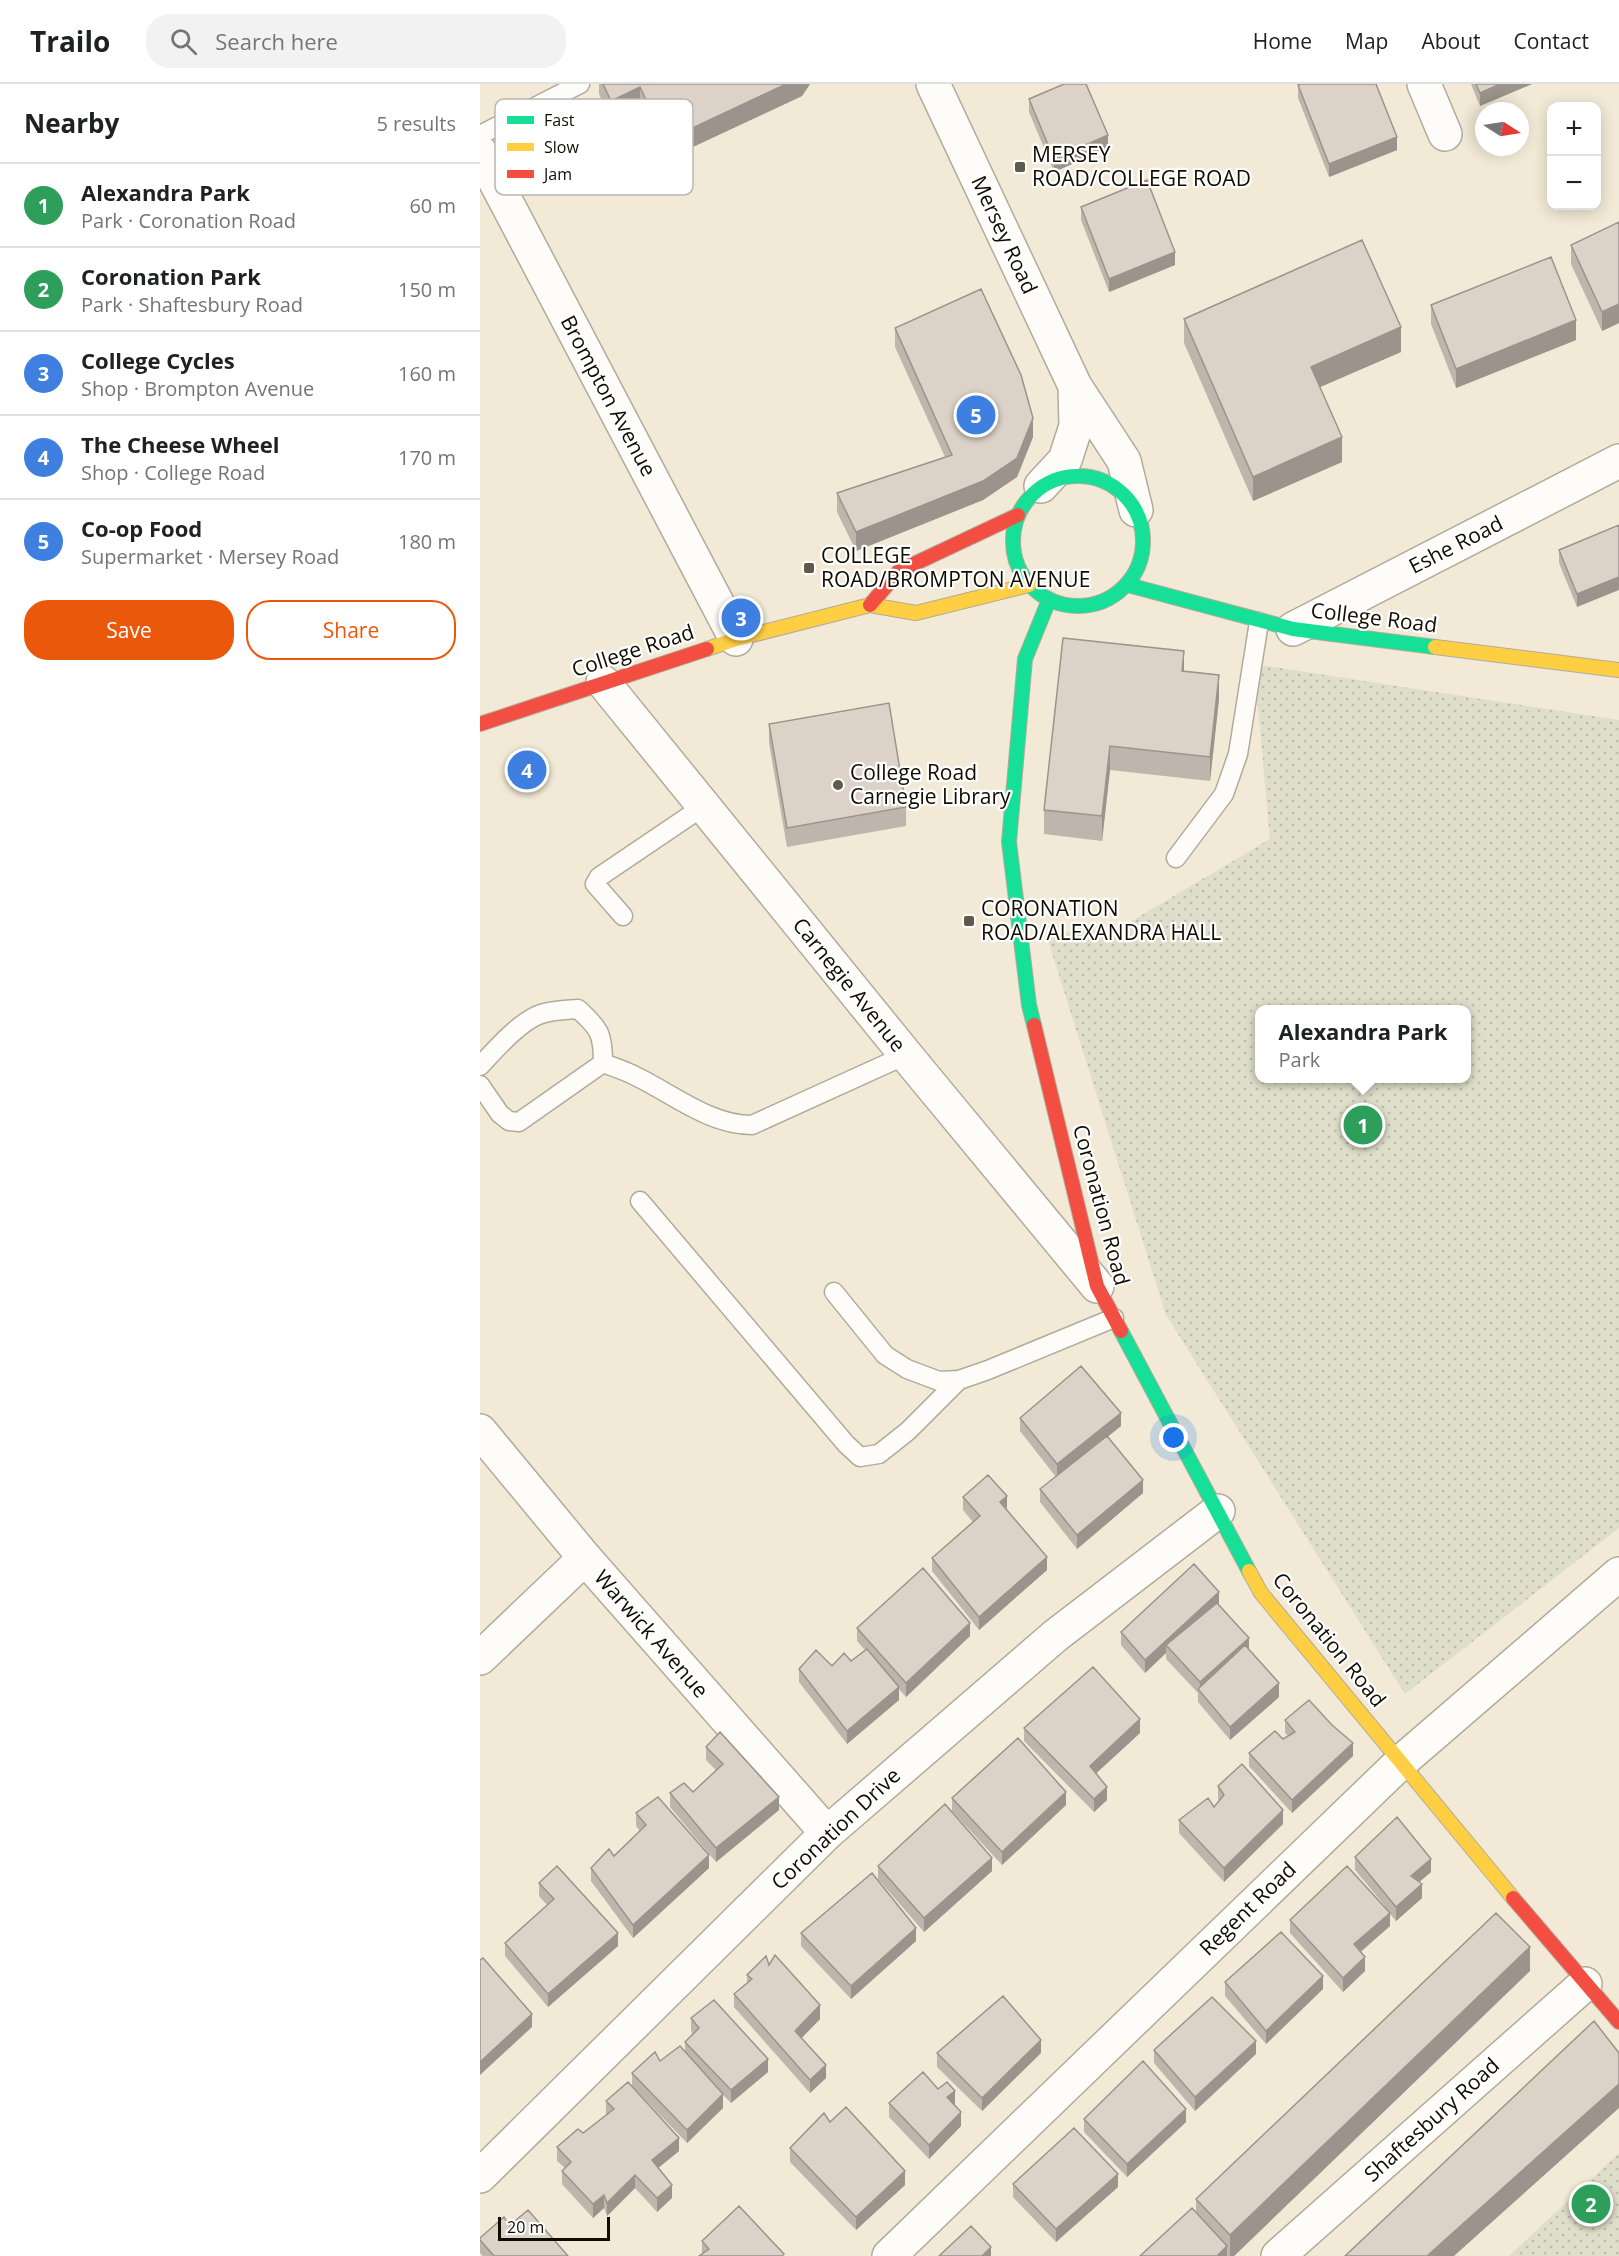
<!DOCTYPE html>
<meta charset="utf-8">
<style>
:root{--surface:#fff;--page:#f2f2f2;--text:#202124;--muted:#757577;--line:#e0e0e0;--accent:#ea580c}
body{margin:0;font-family:"Open Sans",sans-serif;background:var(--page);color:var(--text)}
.controls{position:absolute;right:18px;top:18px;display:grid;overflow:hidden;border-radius:12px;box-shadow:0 3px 15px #0003}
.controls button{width:54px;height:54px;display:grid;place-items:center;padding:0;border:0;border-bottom:2px solid var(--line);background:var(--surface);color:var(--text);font:30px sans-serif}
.compass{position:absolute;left:995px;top:18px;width:54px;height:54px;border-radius:50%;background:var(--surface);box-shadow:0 3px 15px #0003;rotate:102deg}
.scale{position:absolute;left:18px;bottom:15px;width:112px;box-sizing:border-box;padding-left:6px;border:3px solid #110c02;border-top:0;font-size:16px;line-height:21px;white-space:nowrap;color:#110c02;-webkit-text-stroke:4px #fff;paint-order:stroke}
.you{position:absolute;left:694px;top:1354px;width:21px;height:21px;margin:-15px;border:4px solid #fff;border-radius:50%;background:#1a73e8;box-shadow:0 0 0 9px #1a73e833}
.badge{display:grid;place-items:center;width:39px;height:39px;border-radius:50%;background:var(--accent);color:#fff;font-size:20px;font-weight:700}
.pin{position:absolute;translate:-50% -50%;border:3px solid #fff;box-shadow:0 2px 6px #0006}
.popup{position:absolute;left:775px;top:921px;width:216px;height:78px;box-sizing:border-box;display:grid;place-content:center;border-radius:12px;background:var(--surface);filter:drop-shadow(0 2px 4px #0005);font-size:20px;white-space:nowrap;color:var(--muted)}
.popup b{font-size:22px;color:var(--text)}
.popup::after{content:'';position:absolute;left:50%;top:100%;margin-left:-12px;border:12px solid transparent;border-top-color:var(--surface)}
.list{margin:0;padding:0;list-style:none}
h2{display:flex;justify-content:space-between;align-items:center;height:78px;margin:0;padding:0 24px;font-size:26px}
h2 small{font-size:20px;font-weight:400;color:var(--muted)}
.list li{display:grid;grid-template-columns:39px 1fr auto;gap:18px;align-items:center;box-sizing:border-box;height:84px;padding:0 24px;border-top:2px solid var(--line)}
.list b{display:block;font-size:22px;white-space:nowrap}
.list p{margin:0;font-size:20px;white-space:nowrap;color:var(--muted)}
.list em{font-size:20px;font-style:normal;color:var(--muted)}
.actions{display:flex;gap:12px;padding:18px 24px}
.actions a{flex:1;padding:14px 0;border:2px solid var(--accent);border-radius:24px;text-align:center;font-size:21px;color:var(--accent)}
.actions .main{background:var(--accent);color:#fff}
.icon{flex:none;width:33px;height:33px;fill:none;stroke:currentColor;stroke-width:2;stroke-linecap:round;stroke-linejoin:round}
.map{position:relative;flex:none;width:1139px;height:2172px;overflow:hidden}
header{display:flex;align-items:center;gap:36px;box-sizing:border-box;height:84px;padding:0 30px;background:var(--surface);border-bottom:2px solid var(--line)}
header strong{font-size:28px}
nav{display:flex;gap:33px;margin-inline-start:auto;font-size:21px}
.search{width:420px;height:54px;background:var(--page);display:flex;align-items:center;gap:15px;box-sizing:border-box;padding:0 21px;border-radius:24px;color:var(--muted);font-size:22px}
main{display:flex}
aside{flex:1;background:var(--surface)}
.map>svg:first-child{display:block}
.green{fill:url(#green-dots);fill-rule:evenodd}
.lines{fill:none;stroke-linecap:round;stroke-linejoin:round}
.lane-casing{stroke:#b1ab9b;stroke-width:21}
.street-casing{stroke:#b1ab9b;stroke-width:36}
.fast-casing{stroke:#b1ab9b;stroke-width:16}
.slow-casing{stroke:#b1ab9b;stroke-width:16}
.jam-casing{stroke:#b1ab9b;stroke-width:16}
.lane{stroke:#fdfcf9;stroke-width:18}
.street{stroke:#fdfcf9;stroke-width:33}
.fast{stroke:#16e098;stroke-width:14}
.slow{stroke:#ffcf43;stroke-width:14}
.jam{stroke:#f24e42;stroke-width:14}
.wall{fill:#beb5ac}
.shaded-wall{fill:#9b938c}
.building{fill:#ddd2c8;stroke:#9b938c;stroke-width:1.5}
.poi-dot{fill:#605a4c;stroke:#fff;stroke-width:2}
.labels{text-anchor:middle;stroke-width:4.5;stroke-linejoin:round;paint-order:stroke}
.poi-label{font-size:21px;fill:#110c02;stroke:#fff;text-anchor:start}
.street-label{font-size:21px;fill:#110c02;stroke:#fff}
.key{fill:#fff;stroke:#b8b6b3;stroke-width:1.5}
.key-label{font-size:16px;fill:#110c02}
</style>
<header>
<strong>Trailo</strong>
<div class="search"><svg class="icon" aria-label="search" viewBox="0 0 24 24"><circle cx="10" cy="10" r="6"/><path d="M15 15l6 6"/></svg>Search here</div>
<nav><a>Home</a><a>Map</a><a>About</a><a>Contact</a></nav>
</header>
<main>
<aside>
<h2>Nearby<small>5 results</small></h2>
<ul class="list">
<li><span class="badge" style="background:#2e9e5b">1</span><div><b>Alexandra Park</b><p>Park · Coronation Road</p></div><em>60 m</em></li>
<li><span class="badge" style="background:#2e9e5b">2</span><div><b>Coronation Park</b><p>Park · Shaftesbury Road</p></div><em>150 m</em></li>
<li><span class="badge" style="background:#3f7fe0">3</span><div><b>College Cycles</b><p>Shop · Brompton Avenue</p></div><em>160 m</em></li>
<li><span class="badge" style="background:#3f7fe0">4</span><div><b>The Cheese Wheel</b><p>Shop · College Road</p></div><em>170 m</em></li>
<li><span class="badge" style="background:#3f7fe0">5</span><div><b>Co-op Food</b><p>Supermarket · Mersey Road</p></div><em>180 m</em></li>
</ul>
<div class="actions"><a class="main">Save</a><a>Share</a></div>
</aside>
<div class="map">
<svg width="1139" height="2172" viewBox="0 0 1139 2172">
<defs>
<pattern id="green-dots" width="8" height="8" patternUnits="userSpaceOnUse" patternTransform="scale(1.5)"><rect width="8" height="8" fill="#dfdeca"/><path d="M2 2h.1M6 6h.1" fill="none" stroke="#bebdac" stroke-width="1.8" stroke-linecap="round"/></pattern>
</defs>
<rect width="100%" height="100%" fill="#f2ead6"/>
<path class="green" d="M774,580L1139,636V1444L925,1610L686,1231L566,850L640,844L790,755ZM780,926H986V994H780Z
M1139,2069V2172H1029Z"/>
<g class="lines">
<g class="lane-casing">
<path id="lane" d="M0,51L100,0
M696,774L744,710L758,670L779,538
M143,832L115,800L119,793L224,722
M123,979C131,982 140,985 149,989C188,1006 227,1041 272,1041L426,971
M0,982C15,966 40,937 61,930C73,926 85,926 98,925C120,945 123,950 123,979
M0,1001L20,1030L29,1037L39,1038L123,979
M160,1117L366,1360L380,1373L399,1370L428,1347L479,1296
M354,1208L405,1271L427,1285L459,1297L479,1296L508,1286L634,1234"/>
</g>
<g class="street-casing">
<path id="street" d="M453,0L595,302L644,377L656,426
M944,0L965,50
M0,68L256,555
M561,402L585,376L596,342L595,302
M813,545L1139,377
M123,598L426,971L617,1202
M0,1347L105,1474L347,1749
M0,1574L105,1474
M0,2092L347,1749L575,1552L738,1427
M409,2172L921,1678L1139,1490
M798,2172L1105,1900"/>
</g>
<g class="fast-casing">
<path id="fast" d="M533 457a65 65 0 1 1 130 0a65 65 0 1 1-130 0Z
M648,501L813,545L955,563
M554,941L549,921L529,758L545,575L569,516
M641,1247L769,1487"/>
</g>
<g class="slow-casing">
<path id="slow" d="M955,563L1139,586
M227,565L256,555L390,521L436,529L549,501
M769,1487L781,1509L1033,1814"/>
</g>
<g class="jam-casing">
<path id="jam" d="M390,521L419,487L538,431
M0,640L227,565
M554,941L617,1202L641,1247
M1033,1814L1139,1938"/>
</g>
<use href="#lane" class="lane"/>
<use href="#street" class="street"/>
<use href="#fast" class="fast"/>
<use href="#slow" class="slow"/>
<use href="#jam" class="jam"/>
</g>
<path class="wall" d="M119,0H330L322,12L185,76L160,23L131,36L119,10Z
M991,0H1052L1000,22Z
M818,1L917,66L849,93L818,14Z
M549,15L628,64L574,88L549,28Z
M601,123L695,181L629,208L601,136Z
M1139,138V239L1122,247L1091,180V161Z
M951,221L1096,256L976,304L951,240Z
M704,235L921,268L840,303L862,378L773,417L704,259Z
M415,244L553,353L537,393L503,416L376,467L357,428V409L465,373L415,263Z
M1139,441L1097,523L1079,479V466Z
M704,587L739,615L730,697L630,686L622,757L564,750V726Z
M289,640L426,723V742L307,763L289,659Z
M540,1334L641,1342L627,1353L663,1409L597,1465L560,1418V1405L576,1393L540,1347Z
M483,1413L527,1425L567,1486L499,1546L452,1487V1474L493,1438L483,1426Z
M739,1521L799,1613L750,1656L718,1618V1609L686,1575V1569L665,1589L641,1561V1548Z
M377,1544L490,1552L426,1613L419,1605V1616L367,1660L319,1598V1585L352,1582L371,1577L385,1566L377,1557Z
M805,1636L852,1641L873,1672L812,1729L769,1682V1669L808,1652L805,1649Z
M544,1644L660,1649L616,1689L627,1716L614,1728L544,1657Z
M226,1663L299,1726L236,1778L190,1723V1709L213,1708L236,1686L226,1676Z
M738,1702L803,1740L744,1798L699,1749V1736L734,1723L739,1717L738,1715Z
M472,1714L586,1721L522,1781L472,1727Z
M156,1729L229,1784L153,1854L111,1797V1784L134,1772L160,1747L156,1742Z
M875,1773L951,1788L939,1798L942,1814L916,1837L910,1830V1842L881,1868L885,1887L863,1908L810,1849V1836L905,1822L875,1786Z
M398,1782L512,1787L444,1848L398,1795Z
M59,1799L138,1862L68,1923L25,1872V1859L67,1821L59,1812Z
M321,1849L436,1857L371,1915L321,1862Z
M289,1881L340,1935L321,1954L346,1994L330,2009L254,1923V1910L267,1899V1891Z
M1050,1887L754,2172H660L716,2128V2115Z
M745,1898L843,1905L786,1960L745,1912Z
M211,1934L288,1988L251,2019L243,2011V2024L207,2059L152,2002V1989L180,1977L205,1968V1958L213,1950L211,1947Z
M674,1966L776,1970L715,2027L674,1979Z
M457,1969H561L502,2027L457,1983Z
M458,2005L475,2020L474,2021L481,2042L449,2075L409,2033V2019Z
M126,2017L199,2067L178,2084L192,2114L177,2128L155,2104L127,2132L124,2124L113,2134L82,2100V2087L85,2084L77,2077V2063L103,2049L126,2031Z
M604,2035L706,2038L647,2093L604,2048Z
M350,2038L425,2101L376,2146L310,2078V2064Z
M533,2100L638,2103L576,2158L533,2113Z
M29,2142L88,2172H3L0,2169V2154Z
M222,2157L304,2172L222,2170Z"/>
<path class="shaded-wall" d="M306,0H330L322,12L185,76V57Z
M1020,0H1052L1000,22V9Z
M160,3V23L131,36V17Z
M628,51V64L574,88V75Z
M917,53V66L849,93V80Z
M695,168V181L629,208V195Z
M1139,220V239L1122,247V228Z
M1096,236V256L976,304V285Z
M921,243V268L831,307V283Z
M553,334V353L537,393L503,416L376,467V448Z
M862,353V378L773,417V393Z
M1139,493V506L1097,523V510Z
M704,567V592L702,587Z
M739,591V615L730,697V673Z
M630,662V686L622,757V732Z
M641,1329V1342L577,1394V1380Z
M663,1396V1409L597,1465V1451Z
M527,1412V1425L520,1418Z
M567,1473V1486L499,1546V1533Z
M739,1508V1521L686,1561V1569L665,1589V1576Z
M490,1539V1552L426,1613V1599Z
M769,1554V1567L720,1607V1598Z
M799,1599V1613L750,1656V1643Z
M419,1603V1616L367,1660V1647Z
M660,1635V1649L610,1695V1682Z
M873,1659V1672L812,1729V1716Z
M627,1703V1716L614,1728V1715Z
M586,1708V1721L522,1781V1768Z
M299,1713V1726L236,1778V1764Z
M803,1726V1740L744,1798V1784Z
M229,1771V1784L153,1854V1841Z
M512,1774V1787L444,1848V1834Z
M951,1775V1788L931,1805V1792Z
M942,1800V1814L916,1837V1823Z
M910,1829V1842L874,1873V1860Z
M436,1844V1857L371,1915V1902Z
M138,1849V1862L68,1923V1910Z
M1050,1863V1887L754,2172H750V2151Z
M885,1873V1887L863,1908V1894Z
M843,1892V1905L786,1960V1947Z
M340,1921V1935L315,1961V1947Z
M52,1930V1943L0,1991V1978Z
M561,1956V1969L502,2027V2014Z
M776,1957V1970L715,2027V2013Z
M288,1975V1988L251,2019V2006Z
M346,1981V1994L330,2009V1996Z
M1139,2000V2024L974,2172H947Z
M475,2007V2020L467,2026V2013Z
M243,2010V2024L207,2059V2046Z
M706,2025V2038L647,2093V2080Z
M481,2028V2042L449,2075V2061Z
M199,2054V2067L172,2089V2076Z
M425,2087V2101L376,2146V2133Z
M638,2090V2103L576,2158V2145Z
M155,2091V2104L127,2132V2119Z
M192,2101V2114L177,2128V2114Z
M124,2111V2124L113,2134V2120Z
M747,2162V2172H737Z
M511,2163V2172H502Z"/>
<path class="building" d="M123,0H306L185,57L160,3L131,17Z
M584,0H606L628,51L574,75L549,15Z
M821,0H896L917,53L849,80L818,1Z
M996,0H1020L1000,9Z
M667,96L695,168L629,195L601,123Z
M1139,138V220L1122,228L1091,161Z
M882,156L921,243L831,283L862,353L773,393L704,235Z
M1071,173L1096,236L976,285L951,221Z
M501,205L541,291L553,334L537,374L503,397L376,448L357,409L472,371L415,244Z
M1139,441V493L1097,510L1079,466Z
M583,554L704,567L702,587L739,591L730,673L630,662L622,732L564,726Z
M409,619L426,723L307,744L289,640Z
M601,1282L641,1329L577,1380L540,1334Z
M627,1352L663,1396L597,1451L560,1405Z
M508,1391L527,1412L520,1418L567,1473L499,1533L452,1474L500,1432L483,1413Z
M714,1480L739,1508L665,1576L641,1548Z
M443,1484L490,1539L426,1599L377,1544Z
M737,1519L769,1554L720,1598L686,1561Z
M765,1561L799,1599L750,1643L718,1605Z
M387,1565L419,1603L367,1647L319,1585L336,1566L352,1582L364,1569L371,1577Z
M613,1583L660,1635L610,1682L627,1703L614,1715L544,1644Z
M829,1616L852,1641L873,1659L812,1716L769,1669L795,1647L803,1655L815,1648L805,1636Z
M240,1648L299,1713L236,1764L190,1709L204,1699L213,1708L243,1680L226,1663Z
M538,1654L586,1708L522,1768L472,1714Z
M762,1680L803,1726L744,1784L699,1736L728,1714L734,1723L744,1711L738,1702Z
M178,1713L229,1771L153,1841L111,1784L129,1765L134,1772L166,1741L156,1729Z
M465,1720L512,1774L444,1834L398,1782Z
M917,1733L951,1775L931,1792L942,1800L916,1823L875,1773Z
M77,1782L138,1849L68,1910L25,1859L74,1815L59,1799Z
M867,1782L910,1829L874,1860L885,1873L863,1894L810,1836Z
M392,1789L436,1844L371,1902L321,1849Z
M1016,1829L1050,1863L750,2151L716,2115Z
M801,1848L843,1892L786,1947L745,1898Z
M295,1871L340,1921L315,1947L346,1981L330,1996L254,1910L272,1895L267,1891L286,1872L289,1881Z
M3,1874L52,1930L0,1978V1876Z
M523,1912L561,1956L502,2014L457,1969Z
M732,1913L776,1957L715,2013L674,1966Z
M234,1916L288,1975L251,2006L205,1958L219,1944L211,1934Z
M1114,1937L1139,1969V2000L947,2172H865Z
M200,1962L243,2010L207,2046L152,1989L175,1968L180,1977Z
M663,1977L706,2025L647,2080L604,2035Z
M443,1988L458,2005L467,1998L475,2007L467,2013L481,2028L449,2061L409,2019Z
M148,1998L199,2054L172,2076L192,2101L177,2114L155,2091L127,2119L124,2111L113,2120L82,2087L91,2078L77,2063L98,2045L103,2049L134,2025L126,2017Z
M366,2023L425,2087L376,2133L310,2064L344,2029L350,2038Z
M594,2044L638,2090L576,2145L533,2100Z
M259,2122L304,2170L302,2172H219L229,2165L222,2157Z
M712,2124L747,2162L737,2172H660Z
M48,2126L88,2172H14L0,2156V2154L24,2133L29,2142Z
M491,2142L511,2163L502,2172H459Z"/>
<g class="poi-dot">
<rect x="534" y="77" width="12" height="12" rx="3"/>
<rect x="323" y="478" width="12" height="12" rx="3"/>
<circle cx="358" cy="701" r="6"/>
<rect x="483" y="831" width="12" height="12" rx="3"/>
</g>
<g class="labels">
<g class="poi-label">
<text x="552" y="78">MERSEY<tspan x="552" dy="24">ROAD/COLLEGE ROAD</tspan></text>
<text x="341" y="479">COLLEGE<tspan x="341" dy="24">ROAD/BROMPTON AVENUE</tspan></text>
<text x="370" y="696">College Road<tspan x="370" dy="24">Carnegie Library</tspan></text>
<text x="501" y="832">CORONATION<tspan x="501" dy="24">ROAD/ALEXANDRA HALL</tspan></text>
</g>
<g class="street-label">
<text transform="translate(524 151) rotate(65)" y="7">Mersey Road</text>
<text transform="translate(128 312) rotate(62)" y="7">Brompton Avenue</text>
<text transform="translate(976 461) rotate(-27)" y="7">Eshe Road</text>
<text transform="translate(894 534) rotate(7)" y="7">College Road</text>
<text transform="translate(153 567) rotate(-18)" y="7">College Road</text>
<text transform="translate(369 901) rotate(51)" y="7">Carnegie Avenue</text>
<text transform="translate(621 1121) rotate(75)" y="7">Coronation Road</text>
<text transform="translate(171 1550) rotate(49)" y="7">Warwick Avenue</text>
<text transform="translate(849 1556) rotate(51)" y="7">Coronation Road</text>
<text transform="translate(356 1745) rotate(-43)" y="7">Coronation Drive</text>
<text transform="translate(768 1825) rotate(-44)" y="7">Regent Road</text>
<text transform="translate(952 2036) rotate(-42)" y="7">Shaftesbury Road</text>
</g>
</g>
<rect x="15" y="15" width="198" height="96" rx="9" class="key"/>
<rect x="27" y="32" width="27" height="8" fill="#16e098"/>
<rect x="27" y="59" width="27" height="8" fill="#ffcf43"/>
<rect x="27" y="86" width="27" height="8" fill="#f24e42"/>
<g class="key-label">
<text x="64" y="42">Fast</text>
<text x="64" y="69">Slow</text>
<text x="64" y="96">Jam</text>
</g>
</svg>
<div class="controls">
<button>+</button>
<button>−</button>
</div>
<svg class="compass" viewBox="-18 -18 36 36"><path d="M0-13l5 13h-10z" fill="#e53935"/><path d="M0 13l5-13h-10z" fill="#757577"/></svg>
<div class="scale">20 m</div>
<div class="you"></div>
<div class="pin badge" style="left:883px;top:1041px;background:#2e9e5b">1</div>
<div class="popup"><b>Alexandra Park</b>Park</div>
<div class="pin badge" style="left:1111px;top:2120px;background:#2e9e5b">2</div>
<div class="pin badge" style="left:261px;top:534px;background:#3f7fe0">3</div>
<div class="pin badge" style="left:47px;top:686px;background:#3f7fe0">4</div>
<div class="pin badge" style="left:496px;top:331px;background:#3f7fe0">5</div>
</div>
</main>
